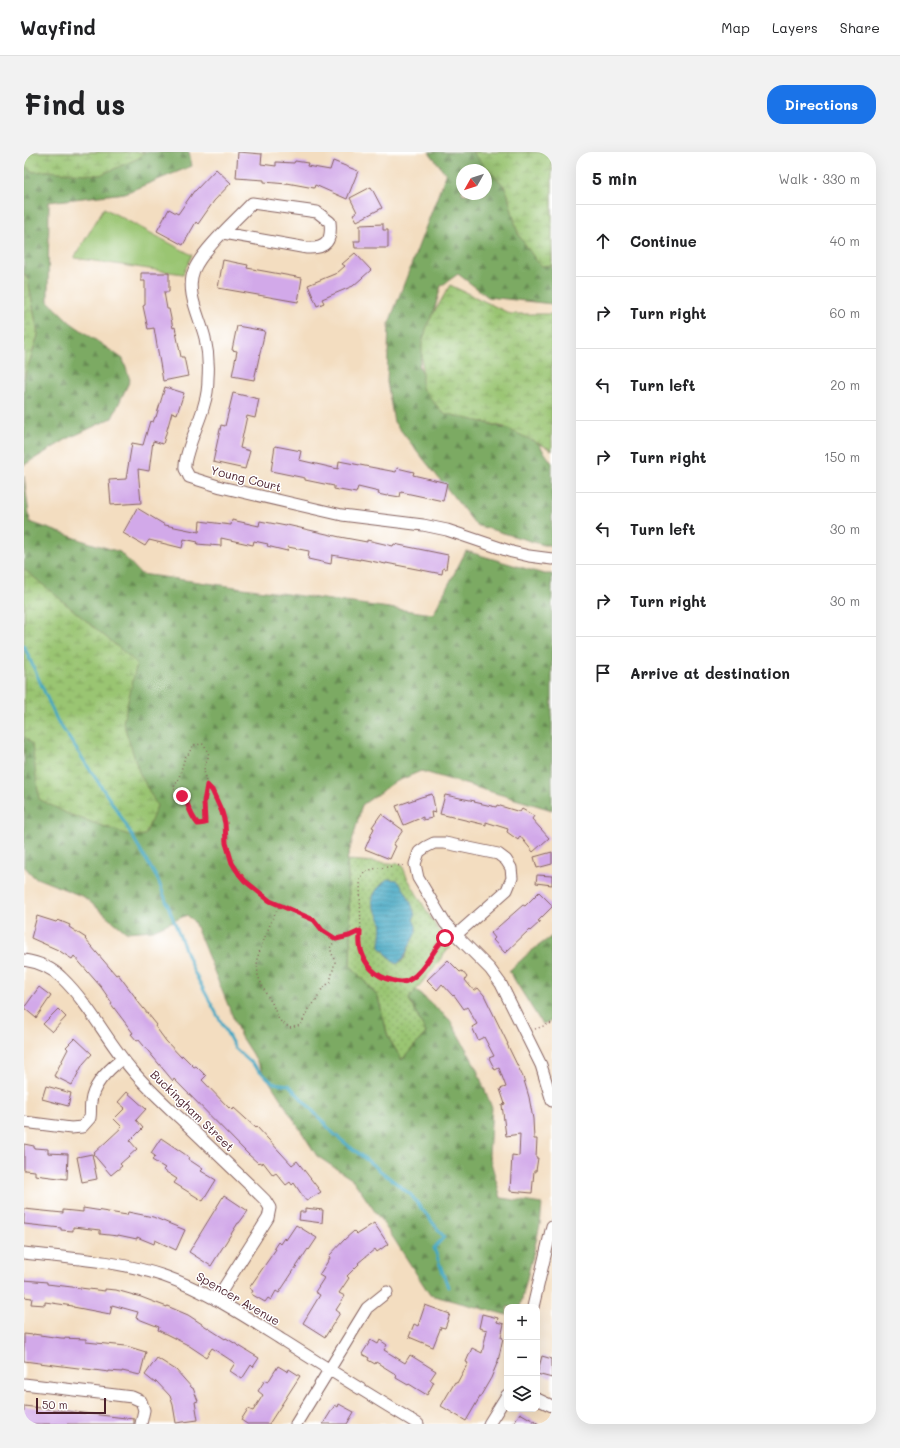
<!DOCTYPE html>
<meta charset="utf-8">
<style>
:root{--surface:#fff;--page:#f2f2f2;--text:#202124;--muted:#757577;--line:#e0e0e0;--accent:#1a73e8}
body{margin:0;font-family:Mali,sans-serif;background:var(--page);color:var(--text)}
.controls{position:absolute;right:12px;bottom:12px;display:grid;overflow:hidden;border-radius:8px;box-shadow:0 4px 16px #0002}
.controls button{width:36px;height:36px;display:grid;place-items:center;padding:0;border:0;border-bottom:1px solid var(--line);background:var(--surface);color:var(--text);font:20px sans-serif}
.compass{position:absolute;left:432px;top:12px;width:36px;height:36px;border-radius:50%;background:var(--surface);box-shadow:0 4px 16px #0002;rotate:231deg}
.scale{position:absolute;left:12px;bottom:10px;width:70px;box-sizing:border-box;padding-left:4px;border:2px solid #4a1f2b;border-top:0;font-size:11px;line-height:14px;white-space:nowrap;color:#4a1f2b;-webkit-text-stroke:3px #fff;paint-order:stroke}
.stop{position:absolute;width:12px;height:12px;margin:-9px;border:3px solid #e11d48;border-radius:50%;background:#fff}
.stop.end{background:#e11d48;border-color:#fff;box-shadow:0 1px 4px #0008}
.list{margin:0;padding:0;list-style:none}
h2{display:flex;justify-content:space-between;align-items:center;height:52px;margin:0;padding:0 16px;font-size:17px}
h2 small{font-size:13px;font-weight:400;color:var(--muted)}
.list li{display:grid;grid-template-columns:26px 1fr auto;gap:12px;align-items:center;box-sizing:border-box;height:72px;padding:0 16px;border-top:1px solid var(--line)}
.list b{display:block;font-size:15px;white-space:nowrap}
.list em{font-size:13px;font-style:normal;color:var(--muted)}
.icon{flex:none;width:22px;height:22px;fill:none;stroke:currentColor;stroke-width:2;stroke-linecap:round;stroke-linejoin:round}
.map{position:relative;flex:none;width:528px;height:1272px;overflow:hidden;border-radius:16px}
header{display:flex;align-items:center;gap:24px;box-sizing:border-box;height:56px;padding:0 20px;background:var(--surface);border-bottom:1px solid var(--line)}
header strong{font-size:19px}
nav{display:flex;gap:22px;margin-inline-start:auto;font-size:14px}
.intro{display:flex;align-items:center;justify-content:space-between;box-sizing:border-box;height:96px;padding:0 24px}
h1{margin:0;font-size:28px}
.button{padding:10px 18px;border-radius:16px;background:var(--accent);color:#fff;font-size:14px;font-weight:700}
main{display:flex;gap:24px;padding:0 24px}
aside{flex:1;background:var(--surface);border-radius:16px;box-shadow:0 4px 16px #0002}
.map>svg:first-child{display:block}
.grass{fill:url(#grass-dots);stroke:#72724e;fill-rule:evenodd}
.forest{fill:url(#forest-firs);stroke:#626448;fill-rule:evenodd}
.wetland{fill:url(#wetland-marsh);stroke:#72724e}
.park{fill:#9ac572;stroke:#72724e}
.water{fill:url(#water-rules);stroke:#466377}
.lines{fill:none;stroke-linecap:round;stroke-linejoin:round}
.stream{stroke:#43a7c3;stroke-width:3}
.building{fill:#d2a9e9}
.minor-casing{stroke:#85625f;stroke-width:13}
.path{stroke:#85625f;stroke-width:1.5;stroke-dasharray:1 3;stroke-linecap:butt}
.minor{stroke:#fff;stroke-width:11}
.route{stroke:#e11d48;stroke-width:5}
.labels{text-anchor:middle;stroke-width:3;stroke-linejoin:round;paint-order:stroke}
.street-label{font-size:12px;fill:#4a1f2b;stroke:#fff}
</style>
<header>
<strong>Wayfind</strong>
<nav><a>Map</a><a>Layers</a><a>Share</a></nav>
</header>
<div class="intro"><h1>Find us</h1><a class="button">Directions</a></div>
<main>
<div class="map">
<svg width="528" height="1272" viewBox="0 0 528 1272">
<defs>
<pattern id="grass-dots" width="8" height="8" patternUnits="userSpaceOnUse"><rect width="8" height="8" fill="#9ac572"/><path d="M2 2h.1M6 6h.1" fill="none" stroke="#809f5e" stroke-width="1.8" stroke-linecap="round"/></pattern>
<pattern id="forest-firs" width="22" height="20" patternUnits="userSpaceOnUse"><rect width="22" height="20" fill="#7baa64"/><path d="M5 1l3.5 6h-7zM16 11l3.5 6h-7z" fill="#678a53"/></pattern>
<pattern id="wetland-marsh" width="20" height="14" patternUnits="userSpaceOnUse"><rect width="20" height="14" fill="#9ac572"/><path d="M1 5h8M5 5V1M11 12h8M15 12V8" fill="none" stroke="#809f5e"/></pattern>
<pattern id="water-rules" width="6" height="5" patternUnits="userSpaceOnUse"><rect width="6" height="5" fill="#43a7c3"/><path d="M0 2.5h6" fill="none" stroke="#3a879f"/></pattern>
</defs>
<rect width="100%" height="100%" fill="#fff"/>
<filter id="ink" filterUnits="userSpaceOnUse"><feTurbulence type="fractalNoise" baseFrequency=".025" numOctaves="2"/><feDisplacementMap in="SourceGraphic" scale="8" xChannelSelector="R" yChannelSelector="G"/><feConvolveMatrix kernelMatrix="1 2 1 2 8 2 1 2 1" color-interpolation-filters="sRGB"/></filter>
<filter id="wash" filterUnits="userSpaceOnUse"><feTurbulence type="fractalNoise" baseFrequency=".012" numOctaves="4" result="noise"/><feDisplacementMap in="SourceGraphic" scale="16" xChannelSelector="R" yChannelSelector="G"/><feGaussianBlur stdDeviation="0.9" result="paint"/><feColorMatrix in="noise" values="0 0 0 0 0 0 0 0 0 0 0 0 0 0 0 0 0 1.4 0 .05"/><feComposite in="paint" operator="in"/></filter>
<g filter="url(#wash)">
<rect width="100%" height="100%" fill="#f3ddc0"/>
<path class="grass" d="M323,708L378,712C382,726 391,738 398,751C407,766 415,781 426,795L385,847L402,881L378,908L364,885L354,845L326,813L327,783ZM363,727L389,767L392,777L380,807L373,812L370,810L356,795C356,786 359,779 357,770C356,764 353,761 350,756C344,744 356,734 363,727Z"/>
<path class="forest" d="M0,0H165L168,14L101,41L25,50L24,149L47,171L99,207L106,228L88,266L43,287L0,313V227L14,183L4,128L0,121Z
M405,0H528V152L464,145L434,122L417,134L395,214L420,259L509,284L528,311V393H520L452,373L370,270L363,230L365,171L422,22ZM438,18H462V42H438Z
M0,324L6,370L63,390L96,400L117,422L409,462L442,399L520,422H528V658L397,619L369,631L338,653L323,708L327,783L326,813L354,845L364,885L378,908L402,881L385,847L392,838L426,868L451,913L468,956L465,1003L477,1046L518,1052L516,1073L496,1155H483V1163L406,1143L370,1087L329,1028L293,1004L217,885L170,770L163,763L129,778L102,780L60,745L10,725L0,714Z
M528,784V869L518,872L485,819L506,800Z"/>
<path class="wetland" d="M0,0H120L115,6L76,23L22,19L9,20L0,13Z
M448,0H528V113L516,114L494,82L482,36Z
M0,121L4,128L14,183L0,227Z
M426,133L487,162H528V298L480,275L419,261L398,236V192L404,171Z
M0,417L113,511L99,570L115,620L133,654L121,683L108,684L44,662L15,647L8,592L0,584Z"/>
<path class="park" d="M80,56L168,103L159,122L50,106Z"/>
<path class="water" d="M363,727L373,728C382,739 388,750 391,764L389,767L392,774V780L379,807L373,812L370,810L356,795C356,786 359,779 357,770C356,764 353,761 350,756C344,744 356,734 363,727Z"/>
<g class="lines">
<path class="stream" d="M0,494L33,568L96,663L134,728L169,818L211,896L249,931L265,933L311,983L387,1043L420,1085L410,1096L424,1135"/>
</g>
<g id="blocks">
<path class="building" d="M214,0L238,2L237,12L252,14V10L270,11L271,9L284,11L283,14L306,18L309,9L334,19L323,47L291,33L290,36L263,31V32L240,30V28L212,26Z
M192,17L207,31L190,49L174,72L172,70L159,93L133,79L145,57L154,62L170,39H171Z
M347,35L358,56L333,69L329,62L333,60L326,46Z
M359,72V78H364V96H331L330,89H336V73Z
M331,101L347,118L329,134L298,147L300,151L293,154L284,133L313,121L321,114L318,112Z
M199,108L224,113L223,116L278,126L274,150L194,136Z
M117,121H145V140H140L143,157H145L149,176L151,175L157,205H160L164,224L139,229L130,176L124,177L119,154L121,153V129H117Z
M213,174L241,179L230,228L208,224L213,199L208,198Z
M141,235L160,241L153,262L148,260L139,292L129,289L125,319L114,317L117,351L87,353L85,328L102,327L108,291L119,293L126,269L129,270L131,265H132Z
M209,241L235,247L231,266L223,264L216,296L226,299L221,317L189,310L197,273L201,274Z
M251,294L277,299L275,308L314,317L315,309L372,320L373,316L390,320L389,323L423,331L419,349L377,340L376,345L364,343L363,344L354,342L355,340L334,335L332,341L310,337V334L281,328V326L247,319Z
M113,356L141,373L175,380L176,369L207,373L208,368L235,374L236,369L262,374L263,373L316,385L343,390V388L369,394L370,392L424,403L422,417L419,416L418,422L362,411V412L336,407V408L308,403L307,412L284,407L285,399L264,395L263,399L243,394L244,392L230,389L229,393L197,386V394L173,392L174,390L160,387L158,396L125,388L121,394L99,381Z
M408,642L412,661L407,660L408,666L399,668V665L380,673L372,654L397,645Z
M421,643L451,649L450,650L472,655L473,653L496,660L498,657L510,664L508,667L525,686L509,700L496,684L494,688L483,680L484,677L462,670V673L416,662Z
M357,662L379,678L369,693L372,694L366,707L341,697L350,676L348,675Z
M528,700V712L513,716L510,705Z
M513,723L528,724V733L512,731Z
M515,740L528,753V755L514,769L516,770L506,779L505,778L481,801L469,788L471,786L467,781L499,753L501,754Z
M13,764L32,770L34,768L46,773L45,775L62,786L61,787L92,823L94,822L112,846H111L133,873L131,874L142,889L157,905L158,903L170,915L172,914L182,924L178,928L205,956L206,955L209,958L210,956L232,976L233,975L268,1013L273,1009L297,1040L282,1049L270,1031L268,1033L266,1030L262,1033L252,1021L249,1023L239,1010L238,1012L235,1010L234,1011L224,1002L150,927L149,929L115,888L113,889L107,882L109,881L87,852L88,851L77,835L50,804L48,807L34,798L7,786Z
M424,808L436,820L438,819L443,825L441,828L450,839L454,836L460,843L484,892H483L499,925L505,945L509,967L510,987H513L512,1006H514L512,1019H510L508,1041L486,1039L488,1003L495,1004L496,982L482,984L478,953L481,952L476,937L482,935L475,916L471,918L465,906L470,904L460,885L454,888L448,875L453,872L443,855L440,857L430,843L429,844L418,832L413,838L403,828Z
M15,835L27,844L12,866L0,856Z
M34,857L42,865L28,880L19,872Z
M51,886L68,902L59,912L48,933L30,924L44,897L42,895Z
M22,934L47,941L44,954L18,947Z
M103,940L122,957L112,968L119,976L106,989L113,997L96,1012L98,1014L87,1023L69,1002L98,975L90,967L101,956L94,950Z
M137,986L165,1005L164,1007L179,1017L177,1019L192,1028L179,1049L150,1031L153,1027L139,1018L141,1016L128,1008L131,1004L127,1001Z
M0,992L10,994V996L24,997V1001L44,1002L43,1027L11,1023V1019L0,1018Z
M68,1002L73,1027L58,1030L53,1005Z
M200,1043L224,1059L215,1071H214L187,1114L165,1100Z
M59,1056L103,1063L104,1060L129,1065L161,1078L152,1098L131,1088L130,1092L113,1085V1087L94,1083V1084L76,1082V1078L49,1075V1079L37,1078V1076L0,1072V1057L39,1061V1058L59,1060Z
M281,1056L299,1058L298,1071L275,1068L276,1060H281Z
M350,1071L364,1092L353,1100L351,1097L334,1111L335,1112L323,1124L325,1126L315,1141L321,1144L312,1158L316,1161L301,1185L279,1171L296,1143L291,1140L300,1126L295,1123L306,1106L305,1104L320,1088L330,1079L333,1082Z
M272,1073L293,1086L285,1098L284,1097L255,1141L252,1139L247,1148L244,1146L241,1150L227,1142L229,1139L225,1136L252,1097L250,1096L254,1090L256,1092L260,1086L262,1088Z
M0,1128L23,1130V1132L81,1139V1137L92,1138L117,1145L143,1155V1154L164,1163L201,1187L202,1186L235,1206L229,1215L227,1213L218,1227L206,1219L211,1211L188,1196L182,1205L164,1193L134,1178L135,1175L112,1166L114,1160L88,1153L86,1162L49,1155V1154L21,1150V1153L7,1152L8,1146L0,1145Z
M401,1153L426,1162L421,1176L417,1175L409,1195L385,1185L390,1172L394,1174Z
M458,1162L474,1166L473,1170L480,1172L477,1185L479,1186L474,1209L467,1226L442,1269L417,1254L431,1230L433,1231L444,1211L442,1210L448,1196L458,1201L463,1178L455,1176Z
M0,1182L9,1183V1182L37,1186L62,1187V1190L102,1194L122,1200L116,1223L98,1219V1220L85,1219V1220L0,1209Z
M347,1188L354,1192L356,1188L363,1193L360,1198L381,1211L386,1203L412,1219L406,1228L410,1230L403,1243L385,1232L384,1233L372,1226L373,1223L352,1210L351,1212L344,1208L345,1206L338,1202Z
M518,1204L528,1207V1226L513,1222Z
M133,1206L152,1218L168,1236H169L174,1249L171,1250L174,1268L152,1271L149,1253L146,1244L132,1229L131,1231L121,1223Z
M254,1214L264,1220L265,1217L276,1224L245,1272H223L217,1268L224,1257L229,1259L239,1243L234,1239L241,1228L244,1230Z
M315,1252L330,1260L323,1272H299L311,1253L314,1255Z
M0,1254L110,1267V1272H0Z
M496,1261L515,1272H489Z"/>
</g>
</g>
<g filter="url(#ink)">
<use href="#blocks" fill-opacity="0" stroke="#85625f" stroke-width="1"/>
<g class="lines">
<g class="minor-casing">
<path id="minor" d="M199,81L283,96C303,97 308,88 306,70L293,60L228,51C211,69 179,97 170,118C161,140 176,165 181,186C184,199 185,213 184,226C184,235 183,244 180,253C177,267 159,304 161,317C162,319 164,322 165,325L197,335L318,363L399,373L423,378L488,400L505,404L528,407
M432,783L483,738L488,726L487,716L482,708L474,702L421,691H410L402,695L395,700L391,712L394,726L421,771L432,783L466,817L477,832L517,913L528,949
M0,808C13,810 28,816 38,826C66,853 83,889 108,918C123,936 141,952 158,968C186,995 214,1021 241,1048L246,1056L244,1066L192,1148
M0,970L47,976L58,975L66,966C67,961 66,955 67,950C69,932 85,917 98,907
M0,1101C47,1106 96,1109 140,1124C183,1139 222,1165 260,1189C304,1217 349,1245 394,1272
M509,1155L528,1074
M0,1232L108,1245L117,1249L120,1258L117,1272
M513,1247L528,1254
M272,1272L343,1156L363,1140
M465,1272L483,1243"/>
</g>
<path class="path" d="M183,633L181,650V671L174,672L168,665L161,646L149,636L154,629L161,605L164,603L169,593L180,592L185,603L180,615L181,627L198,660L201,671V691L208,711L221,729L246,749L256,753L249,765L237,795L233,807L234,824L241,840L248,851L255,868L266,876L277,873L284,857L292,849L298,837L306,830L311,810L306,796L312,787L325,784L336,779
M379,713L349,717L340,720L336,728L337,797L346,817L360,827L375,830L385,828L396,819L413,794L421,786
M257,753L290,768L298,778L312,787
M511,877L528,871"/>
<use href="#minor" class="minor"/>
</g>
</g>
<g class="lines" filter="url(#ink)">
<path class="route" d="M158,644L161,646C165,656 167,664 174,672L181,671L180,650L183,633L188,638L198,660L201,671L202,691L208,711L215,722L221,729L246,749L290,768L298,778L312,787L325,784L336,779C336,785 335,792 337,798C341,813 352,825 367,828C373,830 380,831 385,828C401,819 408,798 421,786"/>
</g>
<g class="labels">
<g class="street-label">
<text transform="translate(222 327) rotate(14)" y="4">Young Court</text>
<text transform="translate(168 959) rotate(44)" y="4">Buckingham Street</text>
<text transform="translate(214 1147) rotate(30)" y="4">Spencer Avenue</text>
</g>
</g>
</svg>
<div class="controls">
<button>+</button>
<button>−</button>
<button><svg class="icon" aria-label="layers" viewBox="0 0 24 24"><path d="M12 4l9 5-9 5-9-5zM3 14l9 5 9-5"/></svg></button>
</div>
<svg class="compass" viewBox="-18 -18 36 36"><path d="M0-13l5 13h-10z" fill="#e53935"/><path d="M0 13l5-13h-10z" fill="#757577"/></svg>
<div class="scale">50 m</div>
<div class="stop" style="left:421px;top:786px"></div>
<div class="stop end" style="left:158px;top:644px"></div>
</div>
<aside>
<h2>5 min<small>Walk · 330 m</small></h2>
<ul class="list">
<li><svg class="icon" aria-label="ahead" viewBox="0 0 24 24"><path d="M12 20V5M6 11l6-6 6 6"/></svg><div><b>Continue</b></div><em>40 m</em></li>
<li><svg class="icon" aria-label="right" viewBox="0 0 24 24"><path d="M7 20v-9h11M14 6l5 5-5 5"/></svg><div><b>Turn right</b></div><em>60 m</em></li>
<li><svg class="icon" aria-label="left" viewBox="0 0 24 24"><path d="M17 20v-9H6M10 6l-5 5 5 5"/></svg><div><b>Turn left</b></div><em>20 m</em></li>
<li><svg class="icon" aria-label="right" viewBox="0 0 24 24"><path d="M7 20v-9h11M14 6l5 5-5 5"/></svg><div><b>Turn right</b></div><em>150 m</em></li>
<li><svg class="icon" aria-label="left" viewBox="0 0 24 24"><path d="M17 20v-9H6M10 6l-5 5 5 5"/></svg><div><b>Turn left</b></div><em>30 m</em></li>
<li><svg class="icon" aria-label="right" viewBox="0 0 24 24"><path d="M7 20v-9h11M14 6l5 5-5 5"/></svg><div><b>Turn right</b></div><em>30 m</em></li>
<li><svg class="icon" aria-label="arrive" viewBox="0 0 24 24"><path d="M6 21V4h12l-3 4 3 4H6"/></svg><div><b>Arrive at destination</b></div></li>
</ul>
</aside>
</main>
